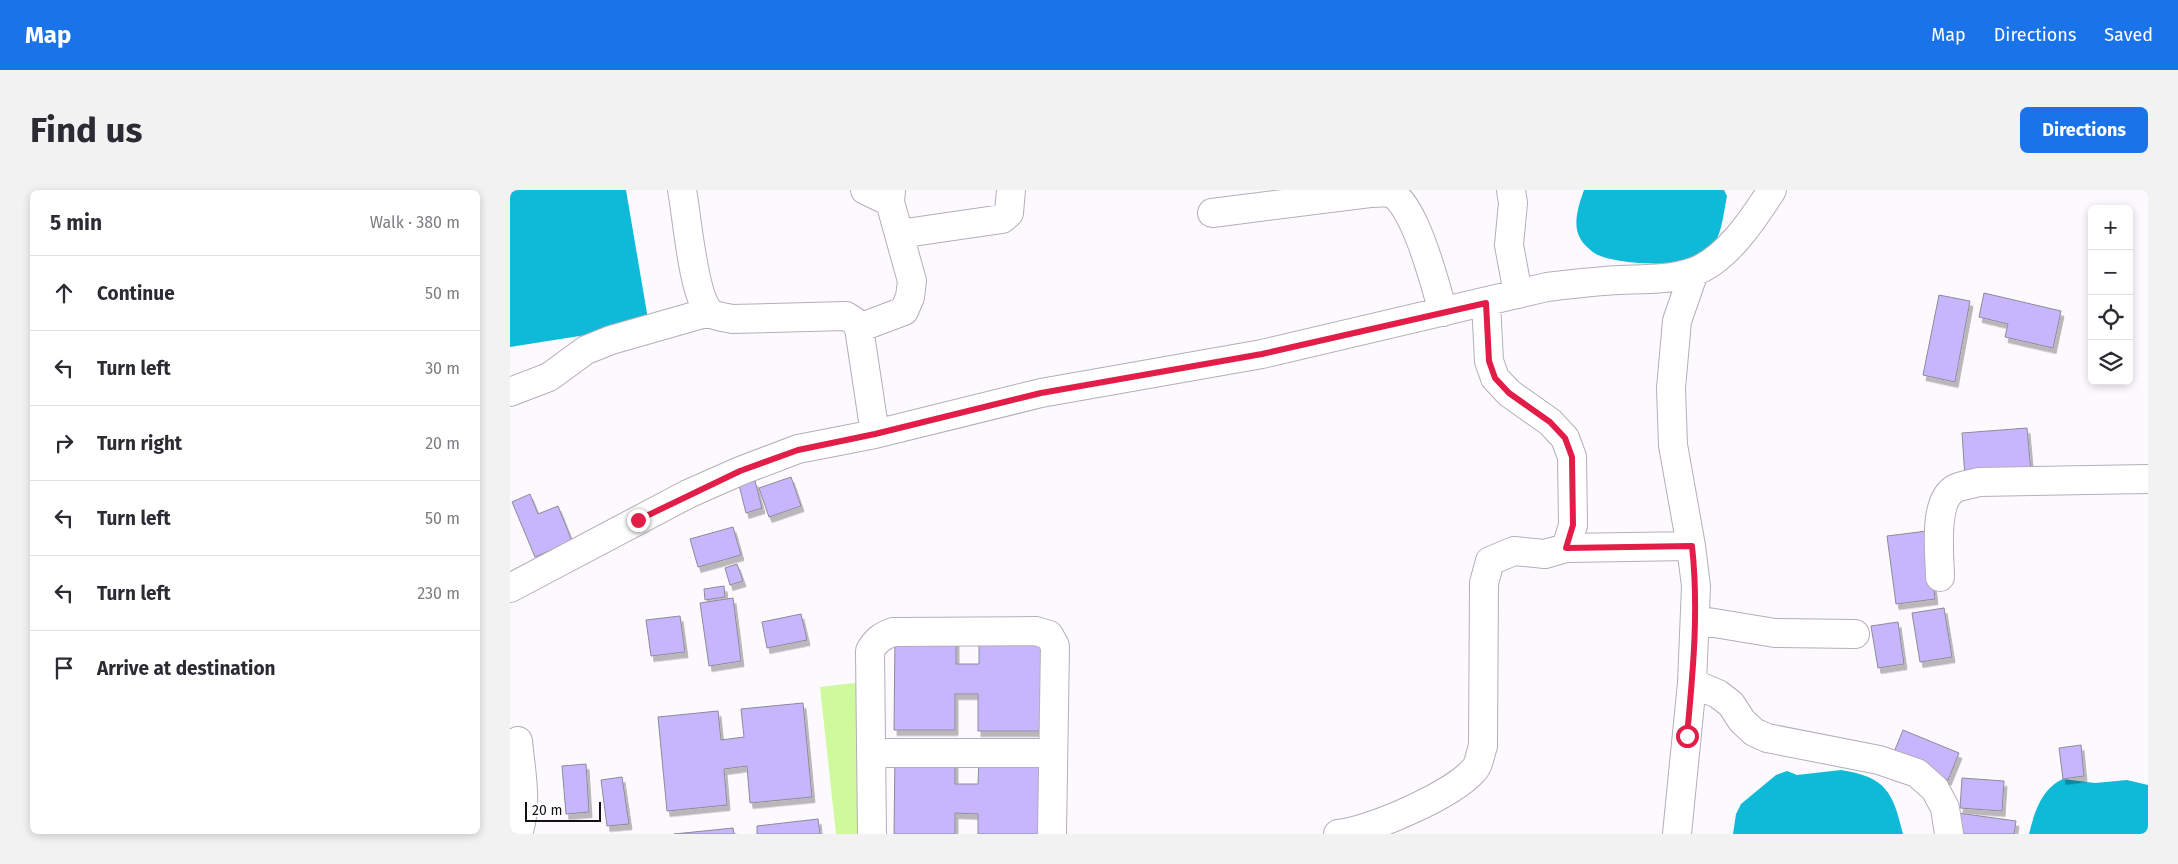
<!DOCTYPE html>
<meta charset="utf-8">
<style>
:root{--surface:#fff;--page:#f2f2f3;--text:#2b2b33;--muted:#7c7c81;--line:#e1e1e2;--accent:#1a73e8}
body{margin:0;font-family:"Fira Sans",sans-serif;background:var(--page);color:var(--text)}
.controls{position:absolute;right:15px;top:15px;display:grid;overflow:hidden;border-radius:8px;box-shadow:0 2px 8px #0003}
.controls button{width:45px;height:45px;display:grid;place-items:center;padding:0;border:0;border-bottom:1px solid var(--line);background:var(--surface);color:var(--text);font:25px sans-serif}
.scale{position:absolute;left:15px;bottom:12px;width:76px;box-sizing:border-box;padding-left:5px;border:2px solid #131115;border-top:0;font-size:14px;line-height:18px;white-space:nowrap;color:#131115;-webkit-text-stroke:4px #fff;paint-order:stroke}
.stop{position:absolute;width:15px;height:15px;margin:-11px;border:4px solid #e11d48;border-radius:50%;background:#fff}
.stop.end{background:#e11d48;border-color:#fff;box-shadow:0 1px 5px #0008}
.list{margin:0;padding:0;list-style:none}
h2{display:flex;justify-content:space-between;align-items:center;height:65px;margin:0;padding:0 20px;font-size:21px}
h2 small{font-size:16px;font-weight:400;color:var(--muted)}
.list li{display:grid;grid-template-columns:32px 1fr auto;gap:15px;align-items:center;box-sizing:border-box;height:75px;padding:0 20px;border-top:1px solid var(--line)}
.list b{display:block;font-size:19px;white-space:nowrap}
.list em{font-size:16px;font-style:normal;color:var(--muted)}
.icon{flex:none;width:28px;height:28px;fill:none;stroke:currentColor;stroke-width:2;stroke-linecap:round;stroke-linejoin:round}
.map{position:relative;flex:none;width:1638px;height:644px;overflow:hidden;border-radius:8px}
header{display:flex;align-items:center;gap:30px;box-sizing:border-box;height:70px;padding:0 25px;background:var(--accent);color:#fff}
header strong{font-size:24px}
nav{display:flex;gap:28px;margin-inline-start:auto;font-size:18px}
.intro{display:flex;align-items:center;justify-content:space-between;box-sizing:border-box;height:120px;padding:0 30px}
h1{margin:0;font-size:35px}
.button{padding:12px 22px;border-radius:8px;background:var(--accent);color:#fff;font-size:18px;font-weight:700}
main{display:flex;gap:30px;padding:0 30px}
aside{flex:1;background:var(--surface);border-radius:8px;box-shadow:0 2px 8px #0003}
.map>svg:first-child{display:block}
.green{fill:#cef99c}
.water{fill:#0ebad8}
.building{fill:#c7b6fe;stroke:#8d8a97;filter:url(#shadow)}
.lines{fill:none;stroke-linecap:round;stroke-linejoin:round}
.minor-casing{stroke:#b5adb9;stroke-width:30}
.minor{stroke:#fff;stroke-width:28}
.route{stroke:#e11d48;stroke-width:6}
</style>
<header>
<strong>Map</strong>
<nav><a>Map</a><a>Directions</a><a>Saved</a></nav>
</header>
<div class="intro"><h1>Find us</h1><a class="button">Directions</a></div>
<main>
<aside>
<h2>5 min<small>Walk · 380 m</small></h2>
<ul class="list">
<li><svg class="icon" aria-label="ahead" viewBox="0 0 24 24"><path d="M12 20V5M6 11l6-6 6 6"/></svg><div><b>Continue</b></div><em>50 m</em></li>
<li><svg class="icon" aria-label="left" viewBox="0 0 24 24"><path d="M17 20v-9H6M10 6l-5 5 5 5"/></svg><div><b>Turn left</b></div><em>30 m</em></li>
<li><svg class="icon" aria-label="right" viewBox="0 0 24 24"><path d="M7 20v-9h11M14 6l5 5-5 5"/></svg><div><b>Turn right</b></div><em>20 m</em></li>
<li><svg class="icon" aria-label="left" viewBox="0 0 24 24"><path d="M17 20v-9H6M10 6l-5 5 5 5"/></svg><div><b>Turn left</b></div><em>50 m</em></li>
<li><svg class="icon" aria-label="left" viewBox="0 0 24 24"><path d="M17 20v-9H6M10 6l-5 5 5 5"/></svg><div><b>Turn left</b></div><em>230 m</em></li>
<li><svg class="icon" aria-label="arrive" viewBox="0 0 24 24"><path d="M6 21V4h12l-3 4 3 4H6"/></svg><div><b>Arrive at destination</b></div></li>
</ul>
</aside>
<div class="map">
<svg width="1638" height="644" viewBox="0 0 1638 644">
<defs>
<filter id="shadow"><feDropShadow dx="3" dy="5.5" stdDeviation="0" flood-color="#0004"/></filter>
</defs>
<rect width="100%" height="100%" fill="#fdfaff"/>
<path class="green" d="M353,492L355,644H326L310,497Z"/>
<path class="water" d="M0,0H116L139,135L0,157Z
M1074,0H1214L1217,6C1213,26 1212,47 1198,63C1183,79 1105,75 1086,64C1081,61 1072,53 1070,48C1062,34 1069,14 1074,0Z
M1331,580C1376,587 1383,602 1393,644H1223L1226,624L1231,614L1266,585L1277,581L1287,585Z
M1553,589L1585,593L1617,590L1638,595V644H1519C1524,623 1532,598 1553,589Z"/>
<path class="building" d="M1474,103L1551,121L1543,158L1495,147L1498,134L1469,127Z
M1429,105L1460,111L1445,192L1413,185Z
M1517,238L1521,282L1455,288L1452,243Z
M281,287L291,316L259,327L249,298Z
M245,291L252,318L236,323L229,295Z
M20,304L28,324L48,316L62,351L25,367L2,312Z
M223,337L231,365L188,377L180,349Z
M1417,341L1425,409L1386,414L1377,346Z
M227,374L233,391L220,395L215,378Z
M214,396L215,407L195,410L194,399Z
M223,408L231,471L199,476L190,413Z
M1434,418L1442,467L1410,472L1402,423Z
M291,424L297,450L257,458L252,432Z
M170,426L175,462L141,466L136,430Z
M1388,432L1394,474L1368,478L1361,436Z
M385,445L446,446V474H469V446L531,447L530,541H468V504H445V540H384Z
M293,513L302,607L240,613L237,576L214,579L217,615L157,621L148,527L208,521L211,550L234,547L231,519Z
M1393,540L1449,563L1438,590L1382,567Z
M1571,555L1574,586L1553,589L1549,558Z
M385,564L445,565V594H468L469,566H531L530,644H468V624L445,623V644H384Z
M76,574L79,622L56,624L52,576Z
M112,587L119,634L97,636L91,590Z
M1452,588L1494,591L1492,621L1450,618Z
M1448,623L1506,631L1504,644H1445Z
M308,629L310,644H247V636Z
M223,638L224,644H164Z"/>
<g class="lines">
<g class="minor-casing">
<path id="minor" d="M172,0C177,27 183,102 198,120C203,127 214,127 222,129L336,126L344,131L349,138L365,244
M355,0L380,12
M1001,0L1003,13L999,55L1008,104
M702,23L860,3C866,3 874,2 880,3C904,11 926,97 933,122
M389,44L492,29L499,23L501,0
M349,138L394,121L400,107L402,91L380,12L381,0
M0,202L39,187L76,160L101,150L199,122
M1056,358L1181,356
M1430,387C1430,365 1422,310 1446,298C1453,295 1462,294 1469,292L1638,289
M0,398L178,304L230,281L288,259L365,244L531,203L752,164L1037,97C1062,94 1086,91 1110,90C1134,89 1160,90 1183,82C1216,71 1244,28 1262,0
M1186,430L1265,443L1345,444
M1182,493L1208,504L1221,514L1232,531L1244,542L1257,548L1369,570L1407,583L1425,599L1435,618L1439,644
M363,563H543
M8,644C18,614 11,582 8,551
M362,644L360,461C366,450 372,446 383,442L526,441L539,445L545,456L542,644
M828,644C860,641 942,605 963,581C969,576 970,564 973,556L974,393L980,371L1004,361L1035,364L1056,358L1063,335L1062,267L1055,248L1040,232L999,203L985,188L979,171L976,113
M1167,644L1182,493L1186,396L1181,356L1163,255L1161,198L1167,131L1184,82"/>
</g>
<use href="#minor" class="minor"/>
</g>
<g class="lines">
<path class="route" d="M128,330L230,281L288,260L365,244L531,203L752,164L976,113L979,171L985,188L999,203L1040,232L1055,248L1062,267L1063,335L1056,358L1182,356C1189,420 1183,482 1177,546"/>
</g>
</svg>
<div class="controls">
<button>+</button>
<button>−</button>
<button><svg class="icon" aria-label="locate" viewBox="0 0 24 24"><circle cx="12" cy="12" r="6"/><path d="M12 2v4M12 18v4M2 12h4M18 12h4"/></svg></button>
<button><svg class="icon" aria-label="layers" viewBox="0 0 24 24"><path d="M12 4l9 5-9 5-9-5zM3 14l9 5 9-5"/></svg></button>
</div>
<div class="scale">20 m</div>
<div class="stop" style="left:1177px;top:546px"></div>
<div class="stop end" style="left:128px;top:330px"></div>
</div>
</main>
